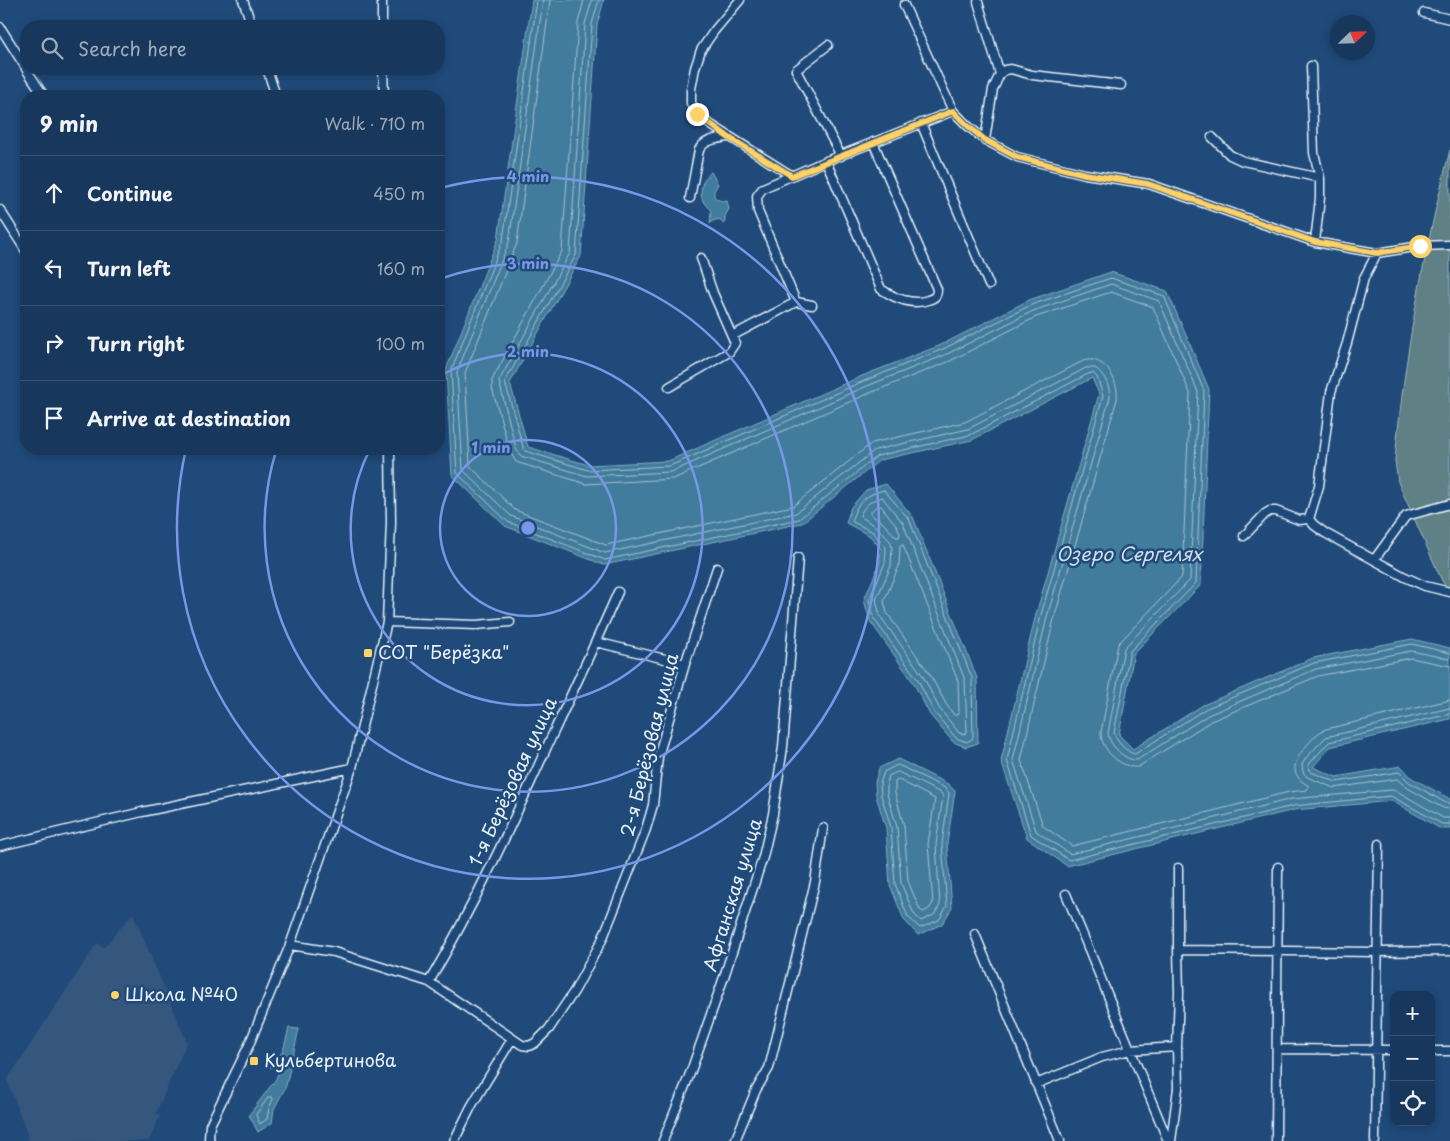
<!DOCTYPE html>
<meta charset="utf-8">
<style>
:root{--surface:#17385c;--page:#244365;--text:#f1f3f6;--muted:#9eacbb;--line:#365272}
body{margin:0;font-family:"Playpen Sans",sans-serif;background:var(--page);color:var(--text)}
.controls{position:absolute;right:15px;bottom:15px;display:grid;overflow:hidden;border-radius:10px;box-shadow:0 2px 8px #0003}
.controls button{width:45px;height:45px;display:grid;place-items:center;padding:0;border:0;border-bottom:1px solid var(--line);background:var(--surface);color:var(--text);font:25px sans-serif}
.compass{position:absolute;left:1330px;top:15px;width:45px;height:45px;border-radius:50%;background:var(--surface);box-shadow:0 2px 8px #0003;rotate:67deg}
.stop{position:absolute;width:15px;height:15px;margin:-11px;border:4px solid #ffd166;border-radius:50%;background:#fff}
.stop.end{background:#ffd166;border-color:#fff;box-shadow:0 1px 5px #0008}
.list{margin:0;padding:0;list-style:none}
h2{display:flex;justify-content:space-between;align-items:center;height:65px;margin:0;padding:0 20px;font-size:21px}
h2 small{font-size:16px;font-weight:400;color:var(--muted)}
.list li{display:grid;grid-template-columns:32px 1fr auto;gap:15px;align-items:center;box-sizing:border-box;height:75px;padding:0 20px;border-top:1px solid var(--line)}
.list b{display:block;font-size:19px;white-space:nowrap}
.list em{font-size:16px;font-style:normal;color:var(--muted)}
.icon{flex:none;width:28px;height:28px;fill:none;stroke:currentColor;stroke-width:2;stroke-linecap:round;stroke-linejoin:round}
.map{position:relative;flex:none;width:1450px;height:1141px;overflow:hidden}
.search{position:absolute;background:var(--surface);box-shadow:0 2px 8px #0003;left:20px;top:20px;width:425px;height:55px;display:flex;align-items:center;gap:12px;box-sizing:border-box;padding:0 18px;border-radius:20px;color:var(--muted);font-size:19px}
.panel{position:absolute;background:var(--surface);box-shadow:0 2px 8px #0003;left:20px;top:90px;width:425px;height:365px;border-radius:20px}
.map>svg:first-child{display:block}
.built{fill:#34567d}
.green{fill:#5e8085;stroke:#a3b8be}
.water{fill:#437c9c;stroke:#85abc1}
.lines{fill:none;stroke-linecap:round;stroke-linejoin:round}
.shore{stroke:#a6c2d3;stroke-width:1}
.minor-casing{stroke:#e8f1f8;stroke-width:11}
.minor{stroke:#1f4a7a;stroke-width:8}
.route{stroke:#ffd166;stroke-width:6}
.ring{fill:none;stroke:#7897e6;stroke-width:2.5}
.poi-dot{fill:#ffd166;stroke:#1f4a7a;stroke-width:2}
.labels{text-anchor:middle;stroke-width:5;stroke-linejoin:round;paint-order:stroke}
.poi-label{font-size:18px;fill:#e8f1f8;stroke:#1f4a7a;text-anchor:start}
.street-label{font-size:18px;fill:#e8f1f8;stroke:#1f4a7a}
.water-label{font-size:19px;font-style:italic;fill:#cfdfea;stroke:#1f4a7a}
.centre{fill:#7897e6;stroke:#1f4a7a;stroke-width:2.5}
.ring-label{font-size:15px;text-anchor:middle;font-weight:bold;fill:#7897e6;stroke:#1f4a7a;stroke-width:5;stroke-linejoin:round;paint-order:stroke}
</style>
<div class="map">
<svg width="1450" height="1141" viewBox="0 0 1450 1141">
<rect width="100%" height="100%" fill="#1f4a7a"/>
<filter id="ink" filterUnits="userSpaceOnUse"><feTurbulence type="fractalNoise" baseFrequency=".02" numOctaves="2"/><feDisplacementMap in="SourceGraphic" scale="10" xChannelSelector="R" yChannelSelector="G"/><feConvolveMatrix kernelMatrix="1 2 1 2 8 2 1 2 1" color-interpolation-filters="sRGB"/></filter>
<g filter="url(#ink)">
<path class="built" d="M133,913L187,1042L156,1113L160,1116L149,1141H26L28,1136L7,1080L97,943L104,947Z"/>
<path class="green" d="M1450,150V592L1442,581L1398,482L1395,461C1404,356 1424,252 1450,150Z"/>
<path class="water" d="M532,0H604L597,25L581,256L510,383L528,447L589,465L668,461L862,376L941,345L1029,300L1111,272L1167,291L1209,389L1201,585L1134,653L1119,735L1133,749L1203,705L1313,658L1412,639L1450,648V719L1330,747L1313,767L1336,777L1401,766L1412,778L1450,799V829H1441L1392,801L1294,810L1067,866L1027,838L1001,761L1036,614L1099,394L1092,378L972,440L880,460L802,523L604,565L505,526L452,475L446,370L498,239Z
M711,172L718,184L714,191V197L721,201L727,200L729,209L725,216V222L723,224L720,219L712,221L710,224L711,211C708,207 705,205 703,201C698,193 703,176 711,172Z
M886,484L913,517L977,678L978,743L966,747L953,742L930,715L913,682L870,621L864,600L880,562L881,549L870,536L846,523L851,507L866,490Z
M898,759L948,784L955,791L947,844L952,908L942,924L918,935L904,920L890,885L886,828L876,796L875,782L879,768Z
M289,1028L299,1029L286,1086L274,1109L272,1123L258,1132L249,1115L276,1079L279,1070L270,1067L283,1051Z"/>
<g class="lines">
<path class="shore" d="M537,0L503,240L451,371L457,473L508,522L605,560L799,519L877,456L970,435L1088,374L1093,373L1097,377L1103,396L1041,615L1007,760L1031,835L1069,860L1293,806L1391,796L1442,824H1450
M543,0L509,242L457,372L463,470L511,516L605,553L796,513L875,450L968,429L1086,368H1095C1104,373 1110,387 1110,397L1047,617L1013,760L1036,831L1070,854L1292,799L1391,790L1397,791L1443,818H1450
M550,0L517,243L465,373L470,466L515,510L606,545L793,506L872,443L965,422L1083,361C1104,354 1119,380 1117,399L1054,619L1021,760L1043,826L1072,846L1289,792L1307,790L1309,786C1287,774 1294,760 1308,744C1313,738 1318,732 1326,729L1450,700
M584,0L578,23L562,251L492,380V388L510,452L516,462L586,484L673,479L870,393L948,362L1036,317L1111,292L1153,307L1190,393L1182,577L1118,644L1101,732C1100,749 1121,769 1138,767L1211,721L1318,676L1411,658L1450,666
M592,0L585,24L570,253L499,381L516,449L521,456L587,476L671,472L867,386L945,355L1033,311L1111,284L1159,301L1198,392L1190,580L1124,648L1108,733C1109,745 1125,761 1137,760L1208,715L1316,669L1411,651L1450,659
M599,0L592,24L576,255L505,382L523,447L525,451L588,470L670,466L864,381L943,349L1031,305L1111,278L1164,296L1204,391L1196,583L1130,651L1114,733C1116,741 1127,753 1135,754L1205,709L1314,663L1412,644L1450,653
M884,490L909,519L972,678L973,738L967,742L956,738L934,712L918,680L874,619L869,600L885,563L886,548L873,532L853,522L852,519C857,502 867,494 884,490Z
M882,497L903,523L965,680L967,732L965,734L959,733L939,708L923,676L880,616L876,600L891,566L892,547L890,541L878,528L860,516C863,506 872,499 882,497Z
M877,506H881L897,526L900,534L899,537H896L882,522L871,515V512Z
M903,545L958,681L959,713L957,715H954L946,704L929,673L887,613L884,601L899,566L900,547Z
M1450,708L1326,737L1305,759L1302,765L1303,772L1307,777L1334,788L1397,779L1406,787L1443,808L1450,809
M1450,714L1329,742L1310,763L1308,767L1311,772L1336,782L1399,772L1409,782L1446,803H1450
M898,765L945,788L949,793L942,844L947,906L939,920L920,928L908,917L895,884L891,827L881,795L880,783L884,772Z
M898,772L941,793L943,796L936,844L940,905L934,915L921,921L914,914L901,883L897,827L887,794V784L889,776Z
M899,780L935,799L928,844L933,903L929,909L923,912L920,910L908,881L904,826L895,793V782Z
M269,1097H272L273,1099L269,1108L267,1119L260,1124L256,1115Z"/>
<g class="minor-casing">
<path id="minor" d="M243,0L252,26
M382,0V26
M740,0L714,31L701,50L695,68L691,89V103L697,114L708,123L792,176
M978,2L1000,74L993,89L985,140
M904,5L953,111L968,126L985,140L1017,157L1085,174L1149,184L1315,242L1377,253L1420,246L1450,245
M1424,13L1450,19
M0,27L26,68
M828,45L796,70L841,156
M1311,66L1314,153L1320,178V198L1315,242
M26,69L44,96
M267,69L276,96
M383,69L384,96
M1000,74L1005,70L1011,69L1032,75L1121,85
M921,123L989,285
M1212,137L1230,155L1243,161L1320,178
M826,161L881,289C894,298 913,306 928,300C934,298 937,297 937,289L873,142
M690,198L699,150C705,139 717,139 728,137
M0,210L26,251
M1377,253L1364,278L1347,343L1331,392L1319,486L1309,519L1314,525L1325,533L1405,577L1425,586L1450,592
M701,258L713,293L732,336L796,302
M812,305L796,302L758,211L757,196L763,188L826,161L953,111
M669,387L729,352L735,343L732,336
M1244,536L1265,514L1270,511H1276L1299,520L1309,519
M1374,560L1406,516L1450,504
M387,622L476,625L510,622
M596,642L685,664
M0,846L142,812L352,768
M1178,868V950L1377,952L1450,951
M1066,894L1168,1141
M975,934L1060,1141
M290,945L334,952L429,982L522,1045L529,1046L535,1043L549,1029L575,990L602,940L626,880L646,829L653,805L658,757L685,664L717,568
M429,982C475,904 513,822 550,740C573,691 596,642 618,592
M1278,1049L1394,1050
M1431,1051H1450
M1036,1084L1102,1057L1130,1050L1177,1047
M210,1141L209,1138L210,1125L249,1045L290,945L352,768L387,622L391,522L390,449
M454,1141L472,1105L512,1039
M663,1141L691,1071L724,977L763,857L773,814L783,747L798,558
M735,1141L756,1090L769,1068L815,882L823,828
M1171,1141L1178,1088L1177,1047L1179,993L1178,950
M1276,1141L1278,867
M1375,1141L1379,844"/>
</g>
<use href="#minor" class="minor"/>
</g>
</g>
<g class="lines" filter="url(#ink)">
<path class="route" d="M697,114L728,137L792,176L953,111L968,126L985,140L1017,157L1085,174L1148,184L1315,242L1377,253L1420,246"/>
</g>
<g class="ring">
<circle cx="528" cy="528" r="88"/>
<path d="M440 376A176 176 0 1 1 370 449"/>
<path d="M440 279A264 264 0 1 1 276 451"/>
<path d="M440 188A351 351 0 1 1 186 449"/>
</g>
<g class="poi-dot">
<rect x="363" y="648" width="10" height="10" rx="2.5"/>
<circle cx="115" cy="995" r="5"/>
<rect x="249" y="1056" width="10" height="10" rx="2.5"/>
</g>
<g class="labels">
<g class="poi-label">
<text x="378" y="659">СОТ "Берёзка"</text>
<text x="125" y="1001">Школа №40</text>
<text x="264" y="1067">Кульбертинова</text>
</g>
<g class="street-label">
<text transform="translate(650 745) rotate(-76)" y="6">2-я Берёзовая улица</text>
<text transform="translate(513 782) rotate(-65)" y="6">1-я Берёзовая улица</text>
<text transform="translate(733 895) rotate(-73)" y="6">Афганская улица</text>
</g>
<g class="water-label">
<text x="1129" y="561">Озеро Сергелях</text>
</g>
</g>
<circle cx="528" cy="528" r="8" class="centre"/>
<g class="ring-label">
<text x="528" y="182">4 min</text>
<text x="528" y="269">3 min</text>
<text x="528" y="357">2 min</text>
<text x="491" y="453">1 min</text>
</g>
</svg>
<div class="controls">
<button>+</button>
<button>−</button>
<button><svg class="icon" aria-label="locate" viewBox="0 0 24 24"><circle cx="12" cy="12" r="6"/><path d="M12 2v4M12 18v4M2 12h4M18 12h4"/></svg></button>
</div>
<svg class="compass" viewBox="-18 -18 36 36"><path d="M0-13l5 13h-10z" fill="#e53935"/><path d="M0 13l5-13h-10z" fill="#9eacbb"/></svg>
<div class="stop" style="left:1420px;top:246px"></div>
<div class="stop end" style="left:697px;top:114px"></div>
<div class="search"><svg class="icon" aria-label="search" viewBox="0 0 24 24"><circle cx="10" cy="10" r="6"/><path d="M15 15l6 6"/></svg>Search here</div>
<section class="panel">
<h2>9 min<small>Walk · 710 m</small></h2>
<ul class="list">
<li><svg class="icon" aria-label="ahead" viewBox="0 0 24 24"><path d="M12 20V5M6 11l6-6 6 6"/></svg><div><b>Continue</b></div><em>450 m</em></li>
<li><svg class="icon" aria-label="left" viewBox="0 0 24 24"><path d="M17 20v-9H6M10 6l-5 5 5 5"/></svg><div><b>Turn left</b></div><em>160 m</em></li>
<li><svg class="icon" aria-label="right" viewBox="0 0 24 24"><path d="M7 20v-9h11M14 6l5 5-5 5"/></svg><div><b>Turn right</b></div><em>100 m</em></li>
<li><svg class="icon" aria-label="arrive" viewBox="0 0 24 24"><path d="M6 21V4h12l-3 4 3 4H6"/></svg><div><b>Arrive at destination</b></div></li>
</ul>
</section>
</div>
